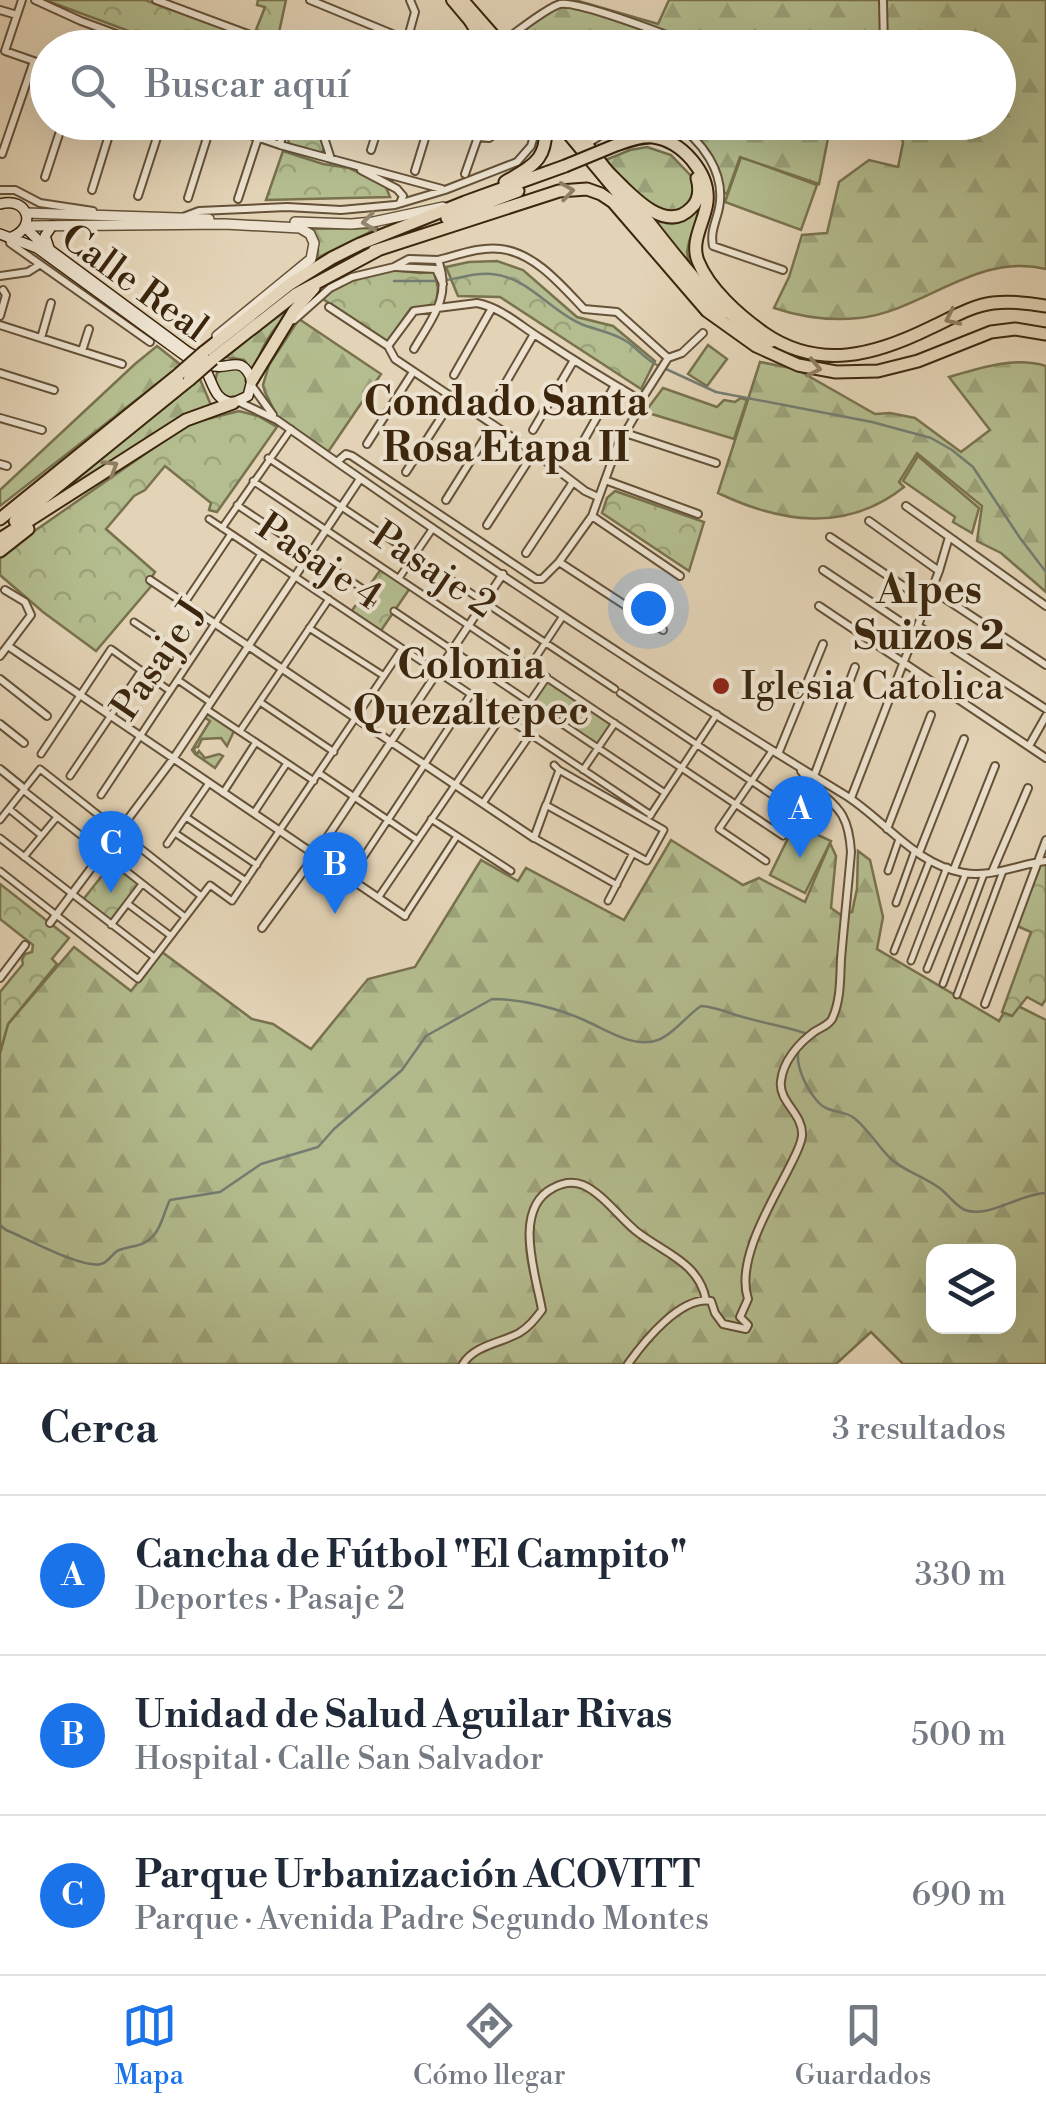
<!DOCTYPE html>
<html lang="es">
<meta charset="utf-8">
<style>
:root{--surface:#fff;--page:#f2f2f3;--text:#1f2937;--muted:#747a83;--line:#e0e1e3;--accent:#1a73e8}
body{margin:0;font-family:"Libre Bodoni",serif;background:var(--page);color:var(--text)}
.controls{position:absolute;right:30px;bottom:30px;display:grid;overflow:hidden;border-radius:20px;box-shadow:0 10px 40px #0002}
.controls button{width:90px;height:90px;display:grid;place-items:center;padding:0;border:0;border-bottom:2px solid var(--line);background:var(--surface);color:var(--text);font:50px sans-serif}
.you{position:absolute;left:648px;top:608px;width:35px;height:35px;margin:-25px;border:8px solid #fff;border-radius:50%;background:#1a73e8;box-shadow:0 0 0 15px #1a73e833}
.badge{display:grid;place-items:center;width:65px;height:65px;border-radius:50%;background:var(--accent);color:#fff;font-size:32px;font-weight:700}
.pin{position:absolute;translate:-50% -82px;filter:drop-shadow(0 2px 5px #0008)}
.pin::after{content:'';position:absolute;top:52px;width:35px;height:30px;background:inherit;clip-path:polygon(0 0,100% 0,50% 100%)}
.list{margin:0;padding:0;list-style:none}
h2{display:flex;justify-content:space-between;align-items:center;height:130px;margin:0;padding:0 40px;font-size:42px}
h2 small{font-size:32px;font-weight:400;color:var(--muted)}
.list li{display:grid;grid-template-columns:65px 1fr auto;gap:30px;align-items:center;box-sizing:border-box;height:160px;padding:0 40px;border-top:2px solid var(--line)}
.list b{display:block;font-size:38px;white-space:nowrap}
.list p{margin:0;font-size:32px;white-space:nowrap;color:var(--muted)}
.list em{font-size:32px;font-style:normal;color:var(--muted)}
.icon{flex:none;width:55px;height:55px;fill:none;stroke:currentColor;stroke-width:2;stroke-linecap:round;stroke-linejoin:round}
.map{position:relative;flex:none;width:1046px;height:1364px;overflow:hidden}
.search{position:absolute;background:var(--surface);box-shadow:0 10px 40px #0002;left:30px;right:30px;top:30px;height:110px;display:flex;align-items:center;gap:25px;box-sizing:border-box;padding:0 35px;border-radius:55px;color:var(--muted);font-size:38px}
.sheet{height:610px;background:var(--surface)}
nav{display:flex;justify-content:space-around;align-items:center;box-sizing:border-box;height:140px;border-top:2px solid var(--line);background:var(--surface);font-size:28px;color:var(--muted)}
nav a{display:grid;justify-items:center;gap:5px}
nav .on{color:var(--accent)}
.map>svg:first-child{display:block}
.green{fill:#b4bd8f;stroke:#78724e;stroke-width:2.5}
.forest{fill:url(#forest-firs);stroke:#78724e;stroke-width:2.5;fill-rule:evenodd}
.park{fill:url(#park-crowns);stroke:#78724e;stroke-width:2.5}
.lines{fill:none;stroke-linecap:round;stroke-linejoin:round}
.stream{stroke:#737d72;stroke-width:2.5}
.pedestrian-casing{stroke:#655238;stroke-width:9}
.minor-casing{stroke:#655238;stroke-width:10}
.tertiary-casing{stroke:#655238;stroke-width:12}
.secondary-casing{stroke:#3b260d;stroke-width:12}
.primary-casing{stroke:#3b260d;stroke-width:14}
.trunk-casing{stroke:#3b260d;stroke-width:15}
.pedestrian{stroke:#ede3d0;stroke-width:5}
.minor{stroke:#ede3d0;stroke-width:6}
.tertiary{stroke:#ede3d0;stroke-width:9}
.secondary{stroke:#ede3d0;stroke-width:9}
.primary{stroke:#e4d4b7;stroke-width:10}
.trunk{stroke:#e4d4b7;stroke-width:11}
.trunk-bridge-casing{stroke:#3b260d;stroke-width:15;stroke-linecap:butt}
.trunk-bridge{stroke:#e4d4b7;stroke-width:11}
.oneway{stroke:#907d62}
.oneway2{stroke:#94846e}
.poi-dot{fill:#8f2418;stroke:#ede3d0;stroke-width:4}
.labels{text-anchor:middle;stroke-width:8;stroke-linejoin:round;paint-order:stroke}
.street-label{font-size:38px;fill:#3b260d;stroke:#ede3d0}
.poi-label{font-size:38px;fill:#3b260d;stroke:#ede3d0;text-anchor:start}
.neighbourhood-label{font-size:40px;font-weight:bold;fill:#3b260d;stroke:#ede3d0}
</style>
<div class="map">
<svg width="1046" height="1364" viewBox="0 0 1046 1364">
<defs>
<pattern id="forest-firs" width="22" height="20" patternUnits="userSpaceOnUse" patternTransform="scale(2.5)"><rect width="22" height="20" fill="#b4bd8f"/><path d="M5 1l3.5 6h-7zM16 11l3.5 6h-7z" fill="#9ca27a"/></pattern>
<pattern id="park-crowns" width="20" height="18" patternUnits="userSpaceOnUse" patternTransform="scale(2.5)"><rect width="20" height="18" fill="#b4bd8f"/><path d="M2 6a3 3 0 1 1 6 0M12 15a3 3 0 1 1 6 0" fill="none" stroke="#9ca27a"/></pattern>
</defs>
<rect width="100%" height="100%" fill="#e4d4b7"/>
<filter id="stains"><feTurbulence type="fractalNoise" baseFrequency=".002" numOctaves="4"/><feColorMatrix values="0 0 0 0 .2 0 0 0 0 .09 0 0 0 0 .02 0 0 0 .5 -.17"/></filter>
<radialGradient id="worn" r=".72"><stop offset=".6" stop-color="#630" stop-opacity="0"/><stop offset="1" stop-color="#630" stop-opacity=".3"/></radialGradient>
<path class="green" d="M741,157L817,185L801,230L725,202Z
M708,345L727,359L707,386L688,374Z
M663,388L717,407L724,400L735,402L741,398L747,400L734,439L645,412Z
M918,456L979,508L972,533L953,522L955,517L903,481Z
M207,712L234,731L227,746L221,738L202,739L198,747H195L194,751L197,754L199,751L205,758L219,754L223,756L215,768L195,754L192,750L210,721L204,717Z
M795,824L831,841L805,893L770,875Z"/>
<path class="forest" d="M575,0L658,24L669,0H1046V269C976,252 924,311 859,318C831,321 801,317 774,308L789,277L802,235L827,233L839,182L869,160L898,167L903,143L899,125L918,122H998V48H514L507,42L553,3Z
M678,123H831L819,184L740,157L727,194L724,192C717,167 702,136 678,123Z
M647,147L671,155L693,178L694,197L681,210L663,213L634,191L625,180L611,170L603,161L630,150Z
M699,206H701L689,242L687,252L690,267L652,221C671,223 688,224 699,206Z
M378,228L317,258C320,246 317,237 307,229Z
M296,299C290,313 279,322 271,334C262,346 258,358 254,373L244,360L226,357Z
M299,319L381,374L328,452L279,420L265,392L263,385L269,365Z
M157,346L181,365L0,506V490L135,364Z
M760,362L796,369L875,414L890,413L915,418L961,452L990,430L949,377C979,368 1015,356 1046,366V592L1001,553L977,541L982,506L917,453L899,482L904,487C846,533 781,523 718,493Z
M226,367H238L250,380L244,396L228,400L214,386L217,373Z
M199,377L211,405L47,504Z
M671,840L743,885L759,878L805,902L830,843L836,856L831,908L841,915L852,912L857,889L858,851L870,860L883,917L877,949L999,1021L1010,1002L1046,1020V1364H903L871,1332L836,1364H0V1053L8,1024L74,947L131,991L162,952L252,1019L273,1024L311,1049L368,979L415,967L481,860L518,881L526,868L624,920ZM934,1252H1008V1326H934Z"/>
<path class="park" d="M45,0H145L277,47H172Z
M258,0H286L278,37L256,30L265,7L257,5Z
M284,123H316L324,146L322,153L319,154L292,146L289,143Z
M283,151L323,164L349,168L385,185L390,197L266,200Z
M497,261L523,270L577,317L613,326L655,361L641,389L500,297L458,296L446,267L469,262Z
M393,270L420,273L434,272L438,288L436,305L411,308L387,342L320,297L352,279Z
M239,411L258,416L277,427L217,512L209,510L211,503L165,466L145,490L134,496L106,529L155,572L150,580L153,584L96,651L43,612L0,575V555L188,424Z
M615,491L704,522L689,571L602,513L607,498Z
M381,569L410,588L380,632L351,612Z
M547,679L613,724L598,745L532,702Z
M112,863L140,885L111,923L82,901Z
M1041,864H1046V999L1042,1005L1027,997L1012,1016L1002,1012L1031,932L1017,926Z
M0,884L69,938L52,959L57,964L8,1024L0,1053V992L23,964L22,960L25,954L32,952L33,945L0,919Z"/>
<g class="lines">
<path class="stream" d="M446,280C463,278 474,272 492,274C528,277 550,311 581,324C596,330 612,332 626,341C637,348 645,359 657,365
M394,281H438
M666,369L716,392L872,422L931,438L952,450L973,467L1020,538L1046,572
M799,1048C794,1065 807,1090 819,1103C828,1113 844,1110 854,1118C868,1129 877,1145 890,1158C903,1171 926,1177 942,1190C949,1196 956,1206 965,1210C988,1219 1021,1193 1046,1193
M0,1225L6,1230C26,1238 82,1269 101,1264C109,1262 112,1253 119,1250C133,1245 144,1247 154,1235C163,1224 164,1211 170,1200L220,1192L261,1164L318,1147L334,1129L402,1070L426,1036L492,999C521,999 557,1008 584,1020C605,1029 633,1049 658,1040C674,1034 687,1015 701,1006C714,1007 722,1010 733,1014C756,1022 781,1025 805,1033V1037"/>
<g class="pedestrian-casing">
<path id="pedestrian" d="M268,458L615,689
M253,481L783,836
M237,505L366,591
M209,519L651,815
M222,528L291,429
M399,578L433,528
M184,604L231,534
M394,611L665,793
M134,622L190,659
M309,628L384,676
M530,666L563,616
M178,680L210,702
M620,693L799,813
M260,702L334,752
M206,709L314,781
M515,724L547,677
M240,731L329,599
M41,754L111,649L170,691
M554,765L559,770L664,830L647,861L546,805L559,770
M583,770L615,723
M319,773L416,839
M70,776L141,671
M23,790L185,917
M223,793L256,742
M101,795L261,554
M483,803L530,735
M9,809L41,835
M254,813L287,763
M650,816L717,714
M186,817L257,865
M431,819L511,871
M0,820L40,769L201,896
M175,833L246,881
M0,838L154,957
M534,838L617,885
M167,844L209,783
M24,857L57,817
M766,861L719,829L772,751
M0,871L138,979L210,885L232,901L402,649
M888,871L899,839
M349,879L471,694
M378,898L502,716
M608,901L633,853
M896,903L915,850
M128,904L171,936
M405,916L457,836
M111,925L142,884
M894,951L930,860
M911,961L947,867
M927,969L966,873
M943,984L984,874
M957,995L1003,871"/>
</g>
<g class="minor-casing">
<path id="minor" d="M35,0L81,21L154,48
M156,0L285,48
M310,0L407,40
M883,0L884,48
M0,10L17,15
M501,43C516,33 544,9 560,4C579,0 677,39 701,48
M405,48L415,12L410,0
M5,51L22,0
M5,51L48,66
M212,122L280,145L442,189
M279,122L282,136L280,145
M319,122L331,159
M437,122L478,137L489,138L512,122
M672,122C702,139 726,173 719,208C716,222 710,232 713,246L783,270
M587,144L621,122
M371,150L380,122
M2,154L34,61
M361,170L397,189L403,196L400,203
M415,171L430,122
M465,174L478,137
M45,177L63,122
M0,190H15L40,203L93,211
M92,190L113,122
M138,196L162,122
M188,198L212,122
M238,199L258,138
M183,217L199,211L287,207L341,210L395,205L445,190L517,162L531,146L534,136L533,122
M9,238L10,243L150,342
M438,260C458,255 481,246 501,249C535,253 562,286 584,309L617,312L668,358
M395,267L436,269L443,284
M0,276L28,272L39,265
M329,307L388,346L395,359L534,452L585,491L598,497
M0,316L6,295L3,290
M294,320L330,288L352,277L394,267L409,259L438,260C452,297 432,318 414,349
M0,325L122,364
M41,338L51,303
M388,346L414,311L477,303C502,308 519,325 540,338C572,359 604,379 637,398L639,401
M82,351L89,329
M0,373L54,390
M454,375L492,308
M252,386L273,415
M239,402L277,420C462,551 651,677 845,795C885,820 914,864 964,873C990,878 1020,864 1046,861
M494,403L534,334
M0,418L42,430
M533,430L574,360
M625,433L716,463
M367,444L413,372
M575,456L615,385
M338,461L346,454L352,456L536,579H542L559,562L592,516L617,447L640,407V402L668,358L682,353L703,333
M0,464L7,466
M406,472L453,399
M605,480L698,514
M446,500L493,425
M906,506L1046,606
M592,516L680,576
M869,521L939,571
M487,525L534,452
M830,537L927,602
M526,553L573,482
M559,562L663,630
M823,570L916,632
M150,580L534,838L546,805
M932,590L1046,665
M819,606L1046,758
M918,626L1046,709
M8,646L405,916
M0,656L31,615L25,602L5,590
M0,679L47,716
M0,724L24,743
M1029,746L1046,716
M778,754L823,644
M0,769L21,786
M814,776L855,667
M851,798L939,571L949,537
M887,829L931,715
M919,853L964,739
M954,869L995,766
M992,872L1028,788
M50,923L173,759L360,479
M262,928L316,854L503,574
M0,978L25,945
M985,1004L1046,840
M463,1364C475,1345 501,1343 519,1333C529,1327 535,1319 542,1310C536,1275 512,1209 553,1188C562,1183 573,1181 583,1185C603,1194 619,1217 636,1231C662,1252 699,1262 706,1300
M628,1364C645,1340 681,1296 711,1301L715,1313L723,1324L746,1329L748,1325L740,1317L748,1299C735,1259 774,1199 791,1164C795,1156 801,1145 802,1136C804,1114 778,1102 781,1081C783,1061 799,1043 814,1032C821,1027 828,1026 832,1019C841,1000 840,978 841,959C844,923 848,888 851,852C848,800 827,806 801,771"/>
</g>
<g class="tertiary-casing">
<path id="tertiary" d="M26,213L209,219
M295,222L351,224L373,222L443,207
M26,226L225,224L300,228L310,234L314,243L311,259L217,336"/>
</g>
<g class="secondary-casing">
<path id="secondary" d="M0,204C27,196 38,226 12,237
M0,234L37,248L206,371C214,385 214,400 233,403L248,396L252,380C240,352 229,372 210,365C203,362 195,356 188,352L42,244L25,227
M49,248L45,236L52,226"/>
</g>
<g class="primary-casing">
<path id="primary" d="M452,0L474,26
M463,0L505,48
M558,122L721,317
M570,122L610,174
M631,199C667,242 720,321 771,342"/>
</g>
<g class="trunk-casing">
<path id="trunk" d="M471,22L487,48
M616,145C628,141 640,136 653,137C682,141 710,173 707,202C705,221 690,241 698,261C709,289 740,316 764,333C819,371 875,355 930,328C950,319 970,306 993,303C1010,301 1029,303 1046,306
M606,170C625,188 664,237 691,208C700,200 700,189 697,178
M505,182C534,165 549,159 545,122
M447,218L518,191
M374,251L559,191L587,189L601,194L613,202L707,311L756,346L798,365L836,372L878,371L918,361L991,332L1015,329L1046,334
M204,352L290,284L332,258L360,244L465,202L565,166
M213,359L296,294L380,249
M252,380L294,311L314,288
M0,519L179,374
M15,521L189,380
M0,539L186,420L233,403
M0,551L28,529"/>
</g>
<use href="#pedestrian" class="pedestrian"/>
<use href="#minor" class="minor"/>
<use href="#tertiary" class="tertiary"/>
<use href="#secondary" class="secondary"/>
<use href="#primary" class="primary"/>
<use href="#trunk" class="trunk"/>
<g class="trunk-bridge-casing">
<path id="trunk-bridge" d="M565,166L616,145
M179,374L204,352
M189,380L213,359"/>
</g>
<use href="#trunk-bridge" class="trunk-bridge"/>
</g>
<defs><path id="oneway-chevron" d="M-2-3.5L2.5 0L-2 3.5" fill="none" stroke-width="1.6" stroke-linecap="round" stroke-linejoin="round" transform="scale(2.5)"/></defs>
<g class="oneway">
<use href="#oneway-chevron" transform="translate(567 191) rotate(-8)"/>
<use href="#oneway-chevron" transform="translate(952 318) rotate(155)"/>
<use href="#oneway-chevron" transform="translate(814 368) rotate(12)"/>
<use href="#oneway-chevron" transform="translate(111 467) rotate(-32)"/>
</g>
<use class="oneway2" href="#oneway-chevron" transform="translate(369 222) rotate(173)"/>
<circle class="poi-dot" cx="721" cy="686" r="10"/>
<g class="labels">
<g class="street-label">
<text transform="translate(135 282) rotate(36)" y="13">Calle Real</text>
<text transform="translate(320 561) rotate(34)" y="13">Pasaje 4</text>
<text transform="translate(434 569) rotate(34)" y="13">Pasaje 2</text>
<text transform="translate(158 659) rotate(-56)" y="13">Pasaje J</text>
</g>
<g class="poi-label">
<text x="741" y="699">Iglesia Catolica</text>
</g>
<g class="neighbourhood-label">
<text x="506" y="415">Condado Santa<tspan x="506" dy="46">Rosa Etapa II</tspan></text>
<text x="929" y="603">Alpes<tspan x="929" dy="46">Suizos 2</tspan></text>
<text x="471" y="678">Colonia<tspan x="471" dy="46">Quezaltepec</tspan></text>
</g>
</g>
<rect width="100%" height="100%" filter="url(#stains)"/>
<rect width="100%" height="100%" fill="url(#worn)"/>
</svg>
<div class="controls">
<button><svg class="icon" aria-label="layers" viewBox="0 0 24 24"><path d="M12 4l9 5-9 5-9-5zM3 14l9 5 9-5"/></svg></button>
</div>
<div class="you"></div>
<div class="pin badge" style="left:800px;top:858px">A</div>
<div class="pin badge" style="left:335px;top:914px">B</div>
<div class="pin badge" style="left:111px;top:893px">C</div>
<div class="search"><svg class="icon" aria-label="search" viewBox="0 0 24 24"><circle cx="10" cy="10" r="6"/><path d="M15 15l6 6"/></svg>Buscar aquí</div>
</div>
<section class="sheet">
<h2>Cerca<small>3 resultados</small></h2>
<ul class="list">
<li><span class="badge">A</span><div><b>Cancha de Fútbol &quot;El Campito&quot;</b><p>Deportes · Pasaje 2</p></div><em>330 m</em></li>
<li><span class="badge">B</span><div><b>Unidad de Salud Aguilar Rivas</b><p>Hospital · Calle San Salvador</p></div><em>500 m</em></li>
<li><span class="badge">C</span><div><b>Parque Urbanización ACOVITT</b><p>Parque · Avenida Padre Segundo Montes</p></div><em>690 m</em></li>
</ul>
</section>
<nav>
<a class="on"><svg class="icon" aria-label="map" viewBox="0 0 24 24"><path d="M3 6l6-2 6 2 6-2v14l-6 2-6-2-6 2zM9 4v14M15 6v14"/></svg>Mapa</a>
<a><svg class="icon" aria-label="directions" viewBox="0 0 24 24"><path d="M12 3l9 9-9 9-9-9zM9 14v-3h6M13 9l2 2-2 2"/></svg>Cómo llegar</a>
<a><svg class="icon" aria-label="saved" viewBox="0 0 24 24"><path d="M7 4h10v16l-5-4-5 4z"/></svg>Guardados</a>
</nav>
